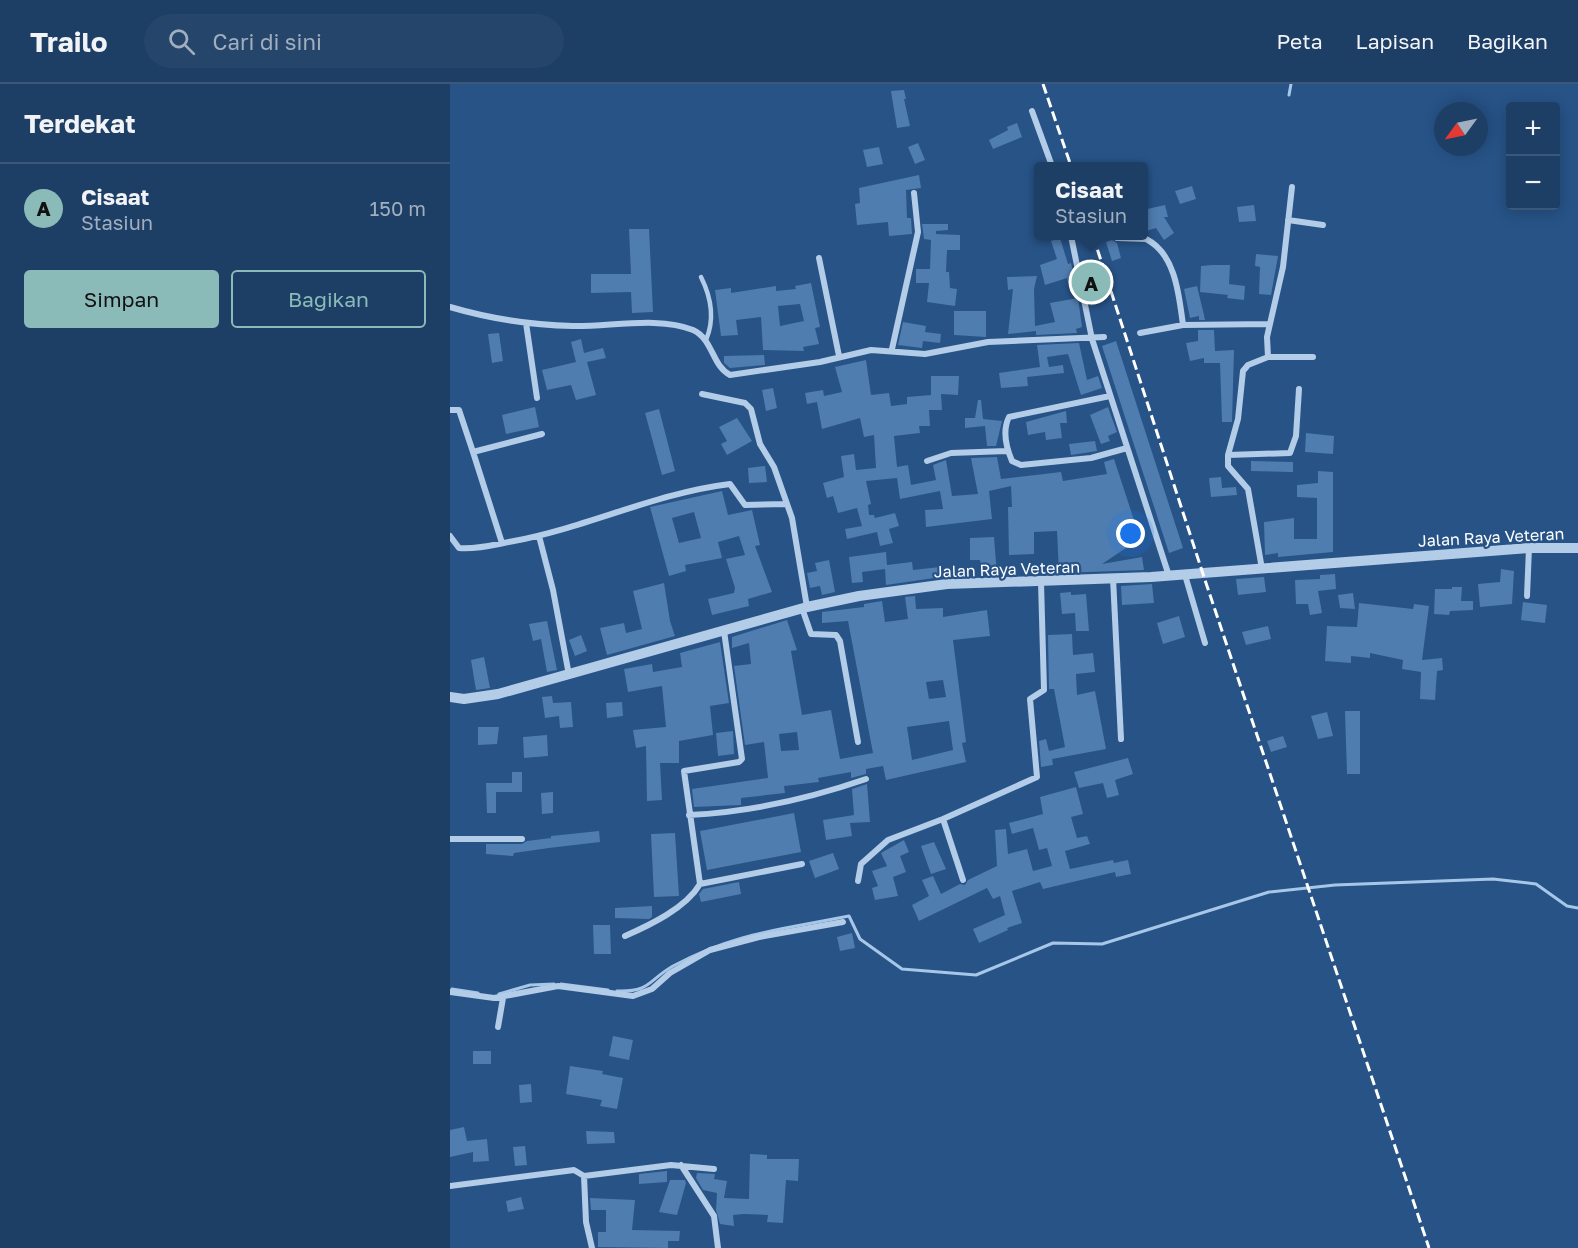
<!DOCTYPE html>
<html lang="id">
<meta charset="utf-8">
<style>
:root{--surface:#1d3e65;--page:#25456b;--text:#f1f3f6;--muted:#a0aebf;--line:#3b5779;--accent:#8bbbb9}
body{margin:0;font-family:"Golos Text",sans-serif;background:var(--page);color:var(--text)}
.controls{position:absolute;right:18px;top:18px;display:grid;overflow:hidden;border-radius:6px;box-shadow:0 3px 15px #0003}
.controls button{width:54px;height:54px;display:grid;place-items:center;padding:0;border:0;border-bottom:2px solid var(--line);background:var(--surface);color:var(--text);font:30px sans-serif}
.compass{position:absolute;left:984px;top:18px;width:54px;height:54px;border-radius:50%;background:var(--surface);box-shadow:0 3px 15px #0003;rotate:237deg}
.you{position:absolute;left:681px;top:450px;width:21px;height:21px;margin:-15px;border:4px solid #fff;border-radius:50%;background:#1a73e8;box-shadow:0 0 0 9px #1a73e833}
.badge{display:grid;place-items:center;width:39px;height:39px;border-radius:50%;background:var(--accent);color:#111;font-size:20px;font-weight:700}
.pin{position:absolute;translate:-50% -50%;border:3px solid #fff;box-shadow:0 2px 6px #0006}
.popup{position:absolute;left:584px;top:78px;width:114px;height:78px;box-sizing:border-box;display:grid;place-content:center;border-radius:6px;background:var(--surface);filter:drop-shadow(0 2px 4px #0005);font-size:20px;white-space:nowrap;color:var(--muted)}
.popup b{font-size:22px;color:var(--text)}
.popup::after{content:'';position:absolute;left:50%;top:100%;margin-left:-12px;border:12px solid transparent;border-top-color:var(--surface)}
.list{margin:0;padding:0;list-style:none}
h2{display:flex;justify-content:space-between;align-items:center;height:78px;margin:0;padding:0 24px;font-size:26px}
h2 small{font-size:20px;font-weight:400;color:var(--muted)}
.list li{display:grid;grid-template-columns:39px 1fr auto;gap:18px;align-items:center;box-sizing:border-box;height:90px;padding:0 24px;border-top:2px solid var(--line)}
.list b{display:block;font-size:22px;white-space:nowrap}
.list p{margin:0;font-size:20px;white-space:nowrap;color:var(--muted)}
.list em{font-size:20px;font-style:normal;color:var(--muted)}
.actions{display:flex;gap:12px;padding:18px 24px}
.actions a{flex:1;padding:14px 0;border:2px solid var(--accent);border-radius:6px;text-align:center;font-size:21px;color:var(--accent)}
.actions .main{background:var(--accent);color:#111}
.icon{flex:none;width:33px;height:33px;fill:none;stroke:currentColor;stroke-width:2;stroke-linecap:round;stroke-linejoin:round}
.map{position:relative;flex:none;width:1128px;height:1164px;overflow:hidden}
header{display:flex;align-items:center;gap:36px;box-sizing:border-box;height:84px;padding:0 30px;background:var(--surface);border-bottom:2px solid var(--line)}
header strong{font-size:28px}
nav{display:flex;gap:33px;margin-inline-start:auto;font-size:21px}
.search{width:420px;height:54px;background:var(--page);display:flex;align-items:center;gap:15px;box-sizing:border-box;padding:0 21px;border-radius:33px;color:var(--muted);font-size:22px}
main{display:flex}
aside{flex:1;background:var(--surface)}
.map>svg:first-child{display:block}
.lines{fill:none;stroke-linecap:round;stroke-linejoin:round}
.stream{stroke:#a7c7e9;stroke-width:3}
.building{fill:#4f7daf;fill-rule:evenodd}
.service{stroke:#b3cce8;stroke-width:4.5}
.minor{stroke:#b3cce8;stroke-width:6}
.tertiary{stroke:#b3cce8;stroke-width:10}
.rail{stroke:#fff;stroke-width:3;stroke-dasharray:10 4.5;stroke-linecap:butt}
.labels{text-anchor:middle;stroke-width:4.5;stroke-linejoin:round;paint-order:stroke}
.street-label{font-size:16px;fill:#fff;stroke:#275387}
</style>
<header>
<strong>Trailo</strong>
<div class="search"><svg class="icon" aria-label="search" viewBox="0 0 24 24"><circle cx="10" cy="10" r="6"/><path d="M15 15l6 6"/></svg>Cari di sini</div>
<nav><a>Peta</a><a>Lapisan</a><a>Bagikan</a></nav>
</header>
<main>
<aside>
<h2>Terdekat<small></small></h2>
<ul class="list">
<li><span class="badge">A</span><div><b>Cisaat</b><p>Stasiun</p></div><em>150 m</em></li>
</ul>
<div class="actions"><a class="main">Simpan</a><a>Bagikan</a></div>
</aside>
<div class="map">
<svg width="1128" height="1164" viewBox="0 0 1128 1164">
<rect width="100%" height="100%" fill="#275387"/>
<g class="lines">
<path class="stream" d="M839,11L841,0
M111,900L158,906
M2,905L28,909
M167,907C201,908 197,897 223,882C287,848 330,846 399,832L410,855L452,885L526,891L603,859L652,860L819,808L885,801L1043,795L1086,800L1117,822L1128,824
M49,910L80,901L104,900"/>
</g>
<path class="building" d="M454,6L456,15H454L460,42L447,44L441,7Z
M567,39L572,53L543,65L539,56L558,46L557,43Z
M468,59L475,76L465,80L458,63Z
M429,63L433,80L417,83L413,66Z
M469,91L471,104L456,106L457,134H461L462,150L439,152L438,138L407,141L405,120L410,119L409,104Z
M742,102L746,115L730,120L725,107Z
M715,121L718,133H714L724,149L714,156L706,144L693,148V126Z
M804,121L806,137L789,138L787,123Z
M472,140H498V146L486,147V150L510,151V166H497L496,188H499L500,204L507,205L505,222L477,218L479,199H466V185H480L481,156L474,155Z
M179,145H199L203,228L182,229L181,208L141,209V190H181Z
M610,154L618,180L621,179L625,197L618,199L617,194L595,201L590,181L607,175L601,157Z
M662,156L667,159L671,174L662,177L656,158Z
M806,170L828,172L821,211L809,210L810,183L805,182Z
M638,175L653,218L641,222L631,177Z
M762,181H780L779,200L795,202L794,216L777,214L778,211L750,208L751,182Z
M587,192L584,205L585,242L605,238L600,219L628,214L632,243L626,245L627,249L586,251V247L558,250L563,205L558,206L557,193Z
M361,199L370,243L365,244L369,260L353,263L354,267L313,266L311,233L286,236L288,251L271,252L265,206L281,204V209L326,202V207L346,205L345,202ZM350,220L354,237L330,242L328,222Z
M747,202L754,231L755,236H749V232L740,234L734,205Z
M504,227H536V253L504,251Z
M453,238L476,242L475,248L491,250L490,259L473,257L472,264L448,261Z
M748,246H764L765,267L784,266L782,338H772L770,279H754V274L740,277L736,259L748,257Z
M49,249L53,277L42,279L38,250Z
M131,255L134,269L153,264L156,274L137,278L146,311L126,316L121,301L97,306L92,286L126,278L121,258Z
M666,257L733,464L719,469L652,262Z
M629,259L637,296L648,292L652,304L631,311L618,270L597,273L599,283L613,281L614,289L577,293L578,302L551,304L549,289L590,283L587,261Z
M314,271L315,281L280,284L274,279V272Z
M416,276L421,311L439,309L441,322L457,320V313L481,311V292H509L508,311L491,310L492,326H479L480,342H469L470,349L444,352L447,383L458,381L461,401L486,396L483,381L496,376L502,412L528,410L521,374L547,373L551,395L611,388L613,397L657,390L654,378L664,375L685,439L682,441L691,454L652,480L692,473L694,486L609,489L607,447L584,448V470L559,471L558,423H562L561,402L539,407L542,435L476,443L475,426L493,425L490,407L450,415L447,394L416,397L421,420L418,421L419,431H424L425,434L445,429L449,442L439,445L443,459L430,462L427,448L397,455L395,445L412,442L407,424L388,429L383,412L377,414L373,399L394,393L391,372L404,370L406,386L426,384L424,351L414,353L410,334L372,345L367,318L357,320L355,309L373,306L374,312L392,308L385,283Z
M323,304L327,324L316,327L312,306Z
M528,316H531L533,335L552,337L546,362H537L535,342L515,344V334H525Z
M85,323L89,343L56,350L52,331Z
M658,323L667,348L658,352L660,357L651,360L640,331Z
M209,325L225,387L212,391L195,329Z
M616,327L617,339H610L612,354L596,356L595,348L578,351L576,338Z
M287,334L302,357L277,371L271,360L277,357L269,343Z
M856,349L884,352L883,370L855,368Z
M645,357L647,367L621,371L619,360Z
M801,377L843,378V388L801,387Z
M315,382L317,398L299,399L298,384Z
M868,387L883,388V468L828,473V469L815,471L814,438L844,434V455H867V414L847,413V401L868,399Z
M771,393L772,404L786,403L787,411L761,413L759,394Z
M272,407L278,431L302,426L310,461L305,462L322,508L298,515L299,522L262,531L258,515L284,509L285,504L276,475L295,471L289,452L268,458L272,474L235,481L236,487L219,492L200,423ZM244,428L251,454L229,459L222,434Z
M544,453L547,491H531L530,476H520V454Z
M436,468L437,481L462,478L463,486L490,483L491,493L436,501L435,485L412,488L413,498L402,499L399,473Z
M379,476L385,508L372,511L370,502L360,504L357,489L367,487L365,479Z
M1051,485L1064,487L1062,520L1030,523L1028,500L1050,498Z
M885,490L886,505L868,507L872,529L860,531L858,520H846L845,496L870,495V491Z
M814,493L816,508L788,511L786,495Z
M214,499L220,537L225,552L157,571L150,544L174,539L176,549L192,545L183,507Z
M702,500L704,519L672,521L671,502Z
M1002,503H1012L1011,517H1023V526L1000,527L999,531L984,530L985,505H1002Z
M621,508V511L636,510L639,547H626L625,529L612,530L610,509Z
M903,509L905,525L890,524L888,511Z
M465,512L466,525L493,524V533L537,526L540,552L503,556L516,658L512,659L516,678L436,696L433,682L416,685V690L401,694V688L368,694L369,698L334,702L335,709L291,714V721L244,723L242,705L318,694L314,658L295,661L284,582L301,580L299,559L282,564V553L337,536L347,566L341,567L352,631L381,626L390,675L423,669L398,537L372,539V528L414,523V520L432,517L435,538L458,535L455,513ZM493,596L496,613L479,615L476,598ZM499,637L503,666L462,676L457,643ZM347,648L349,666L331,667L329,650Z
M1073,518L1097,521L1095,539L1071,536Z
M909,519L963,525L964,520L979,522L972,576L992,574L993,586L987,587L985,616L970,615L971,588L952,585L953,576L920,569V574L901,572V579L875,577L877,542L907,543Z
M729,532L735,553L713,560L707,539Z
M97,537L107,586L97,588L91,555L83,557L79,540Z
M818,542L821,555L796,561L792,548Z
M622,550L623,571L643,569L645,588L626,590L627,611L645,607L656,665L602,675L603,681L591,683L589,657L596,655L599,667L615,663L604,605H599L598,551Z
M131,551L137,567L125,572L119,556Z
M270,558L279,619L260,622L263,651L229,657V679H210L212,716L197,717L196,662L186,664L183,646L216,643L212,602L178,608L174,585L202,580L203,588L232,583L230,569Z
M34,573L40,604L26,606L21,576Z
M102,612L103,619L121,618L123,643L110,644L109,632L95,634L92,613Z
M172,618L173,632L157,634L156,619Z
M895,627H910V690H897Z
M877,628L883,652L868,655L861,632Z
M28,643H49L47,660L28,661Z
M283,647L284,670L268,672L266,649Z
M97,651L98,672L74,674L73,653Z
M833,652L837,663L821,668L817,657Z
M678,674L683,690L665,696L669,711L657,714L653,699L629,704L624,688Z
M62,688H72V708H46V729H37L36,699H62Z
M417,700L420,738L400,739L402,752L376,756L373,736L404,731L402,705Z
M626,703L633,730L621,733L627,754L637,752L640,760L615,767L620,785L663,776L664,779L678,776L681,790L666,793L665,788L593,805L590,798L562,807L572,839L557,844L558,846L529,859L523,845L555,831L550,812L543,815L537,804L469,837L462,821L479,812L472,796L483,792L491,810L510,800L515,801L518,796L547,782L545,746L556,745L558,770L577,765L583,787L602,782L597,764L589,766L583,744L562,750L559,739L593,730L590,713Z
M103,708V729L92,730L91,709Z
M344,729L351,768L257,786L250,747Z
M149,747L150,758L99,764L64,769L63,772L36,770V760H72L77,757L101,754V752Z
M225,749L229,812L204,813L201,750Z
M454,756L459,768L450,772L456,788L443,793L448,812L425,816L422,804L428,802L422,787L437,782L431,769Z
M484,758L496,785L481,790L471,762Z
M383,769L389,785L365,794L359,777Z
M289,798L291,810L251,818L249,810L253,805Z
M202,822V833L199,835L165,834V824Z
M143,841H160L161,870H144Z
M402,849L405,864L390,867L387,853Z
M163,952L183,956L179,976L159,972Z
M23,967H41V980H23Z
M120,982L153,987L152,990L173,994L167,1025L150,1022L152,1016L116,1010Z
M81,1000L82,1018L70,1019L69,1001Z
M14,1043L17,1057L37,1055L39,1077L23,1078V1068L0,1073V1046Z
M136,1047L164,1048L165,1059L137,1060Z
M75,1062L77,1081L65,1082L63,1063Z
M300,1070L317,1071V1075H349L348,1097L336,1096L333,1139L317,1138L318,1131L294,1130L283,1131L284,1142L270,1140L266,1126L267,1109L253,1106L246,1094L247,1089L265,1090L264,1095L277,1097L274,1114L299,1115Z
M217,1087V1098L189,1100V1090Z
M220,1096H235L236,1099L227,1131L209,1128Z
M71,1113L74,1125L58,1128L56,1117Z
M140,1114L185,1116L182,1146L230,1147L229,1157H218V1164L148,1163V1148H156V1126H141Z"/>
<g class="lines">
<path class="service" d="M251,193C261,213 265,235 256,256"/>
<path class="minor" d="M582,27L602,82
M838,136L873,141
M621,152L642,255L719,492
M667,154L696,155C726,170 729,212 733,241
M369,174L389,272
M0,223C41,235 80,241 123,242C159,243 209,232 243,246C263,255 262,282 280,291L370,278L421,266L475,270L538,258L654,253
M76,239L87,314
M690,249L733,241L820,240
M442,265L468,148L464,109
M818,273H863
M252,310L295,319L301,325L310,360L324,383L342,434L357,523
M660,312L559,333C552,347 556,363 562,377L571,381L641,374L677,364
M0,326H9L23,368L92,350
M23,368L52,459
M778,371L840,369L846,352L849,305
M477,377L501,369L557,367
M0,452L9,464C26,466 47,460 64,457C138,443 206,409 280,400L295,421L337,420
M89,452L103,506L119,591
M812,485L798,405L778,382V371L788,335L793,287L798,281L818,273L817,253L833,183L842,103
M735,491L755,559
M663,494L671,655
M1077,512L1079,464
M352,524L361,550L386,551L390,557L408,658
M239,731C301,728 358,715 416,695
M493,735L513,796
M0,755H72
M408,797L411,780L438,756L493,735L587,693L580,615L594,606L591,498
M250,800L352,780
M175,852C200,841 236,824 250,800L234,687L289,678L292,675L274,547
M0,908L44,914L108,902L183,912L202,905L220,889L260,866L309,853L393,838
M48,943L53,914
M231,1081L264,1132L268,1164
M134,1092L221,1081L264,1085
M0,1102L124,1086L134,1092L136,1138L142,1164"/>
<path class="tertiary" d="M0,613L14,615L48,610L357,523L409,512L497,500L701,493L1079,464H1128"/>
<path class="rail" d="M593,0L621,82
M643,152L753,490L979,1164"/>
</g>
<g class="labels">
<g class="street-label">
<text transform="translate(1041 453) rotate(-3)" y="6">Jalan Raya Veteran</text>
<text transform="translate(557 485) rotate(-2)" y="6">Jalan Raya Veteran</text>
</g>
</g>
</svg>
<div class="controls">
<button>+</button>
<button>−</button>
</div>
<svg class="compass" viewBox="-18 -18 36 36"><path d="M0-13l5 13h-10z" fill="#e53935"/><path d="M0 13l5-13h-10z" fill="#a0aebf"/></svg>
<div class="you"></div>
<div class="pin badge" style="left:641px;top:198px">A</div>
<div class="popup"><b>Cisaat</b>Stasiun</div>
</div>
</main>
